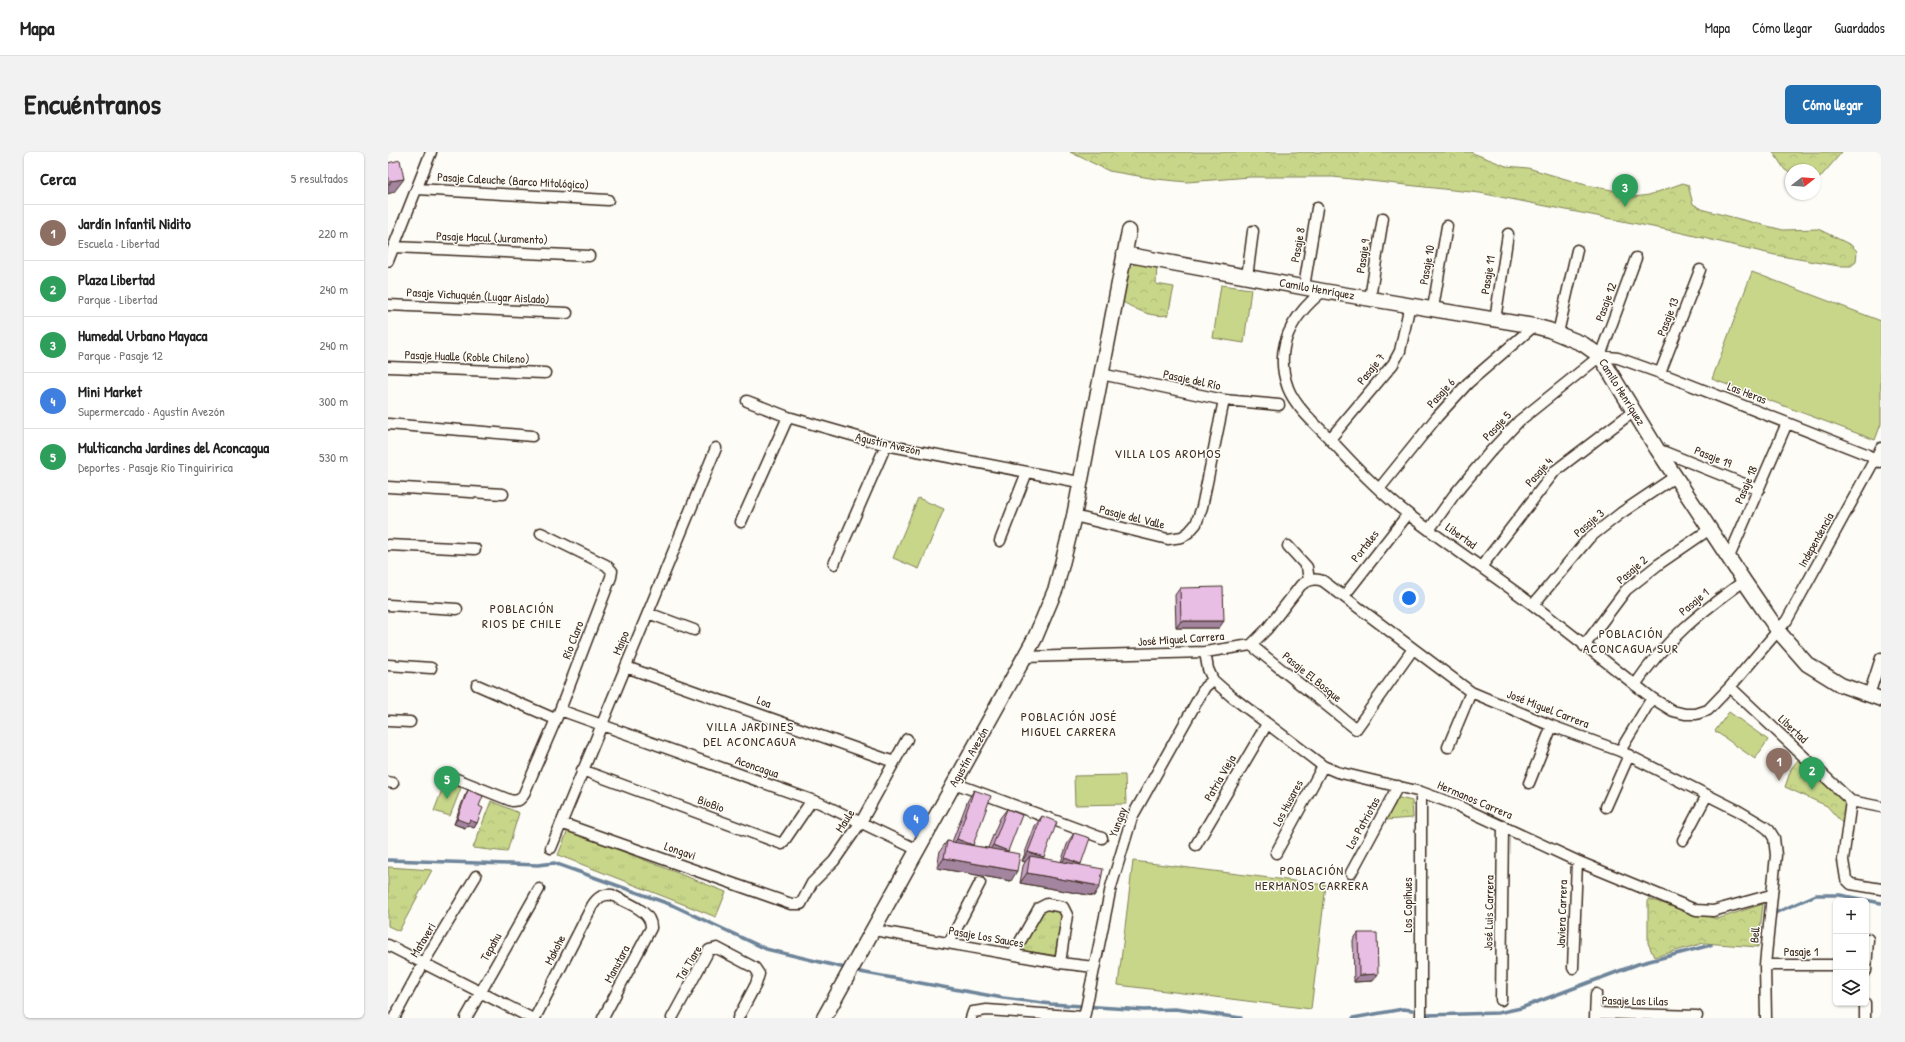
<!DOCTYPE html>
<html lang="es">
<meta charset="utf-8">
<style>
:root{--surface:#fff;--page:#f2f2f2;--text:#222;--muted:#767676;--line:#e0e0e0;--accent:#1f6fb2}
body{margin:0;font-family:"Patrick Hand",sans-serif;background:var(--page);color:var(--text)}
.controls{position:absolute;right:12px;bottom:12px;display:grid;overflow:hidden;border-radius:6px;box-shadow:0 1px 3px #0004}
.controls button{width:36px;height:36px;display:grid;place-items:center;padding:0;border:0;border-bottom:1px solid var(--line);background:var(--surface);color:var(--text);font:20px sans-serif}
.compass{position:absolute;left:1397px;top:12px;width:36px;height:36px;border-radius:50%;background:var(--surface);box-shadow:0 1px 3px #0004;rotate:73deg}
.you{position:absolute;left:1021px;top:446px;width:14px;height:14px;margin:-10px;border:3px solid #fff;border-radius:50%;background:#1a73e8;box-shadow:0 0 0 6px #1a73e833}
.badge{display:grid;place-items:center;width:26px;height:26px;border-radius:50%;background:var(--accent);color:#fff;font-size:13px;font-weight:700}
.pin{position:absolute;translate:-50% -33px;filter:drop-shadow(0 1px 2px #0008)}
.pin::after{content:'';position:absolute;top:21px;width:14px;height:12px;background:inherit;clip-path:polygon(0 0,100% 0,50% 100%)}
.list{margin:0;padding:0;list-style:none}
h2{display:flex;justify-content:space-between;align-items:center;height:52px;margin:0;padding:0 16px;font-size:17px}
h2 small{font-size:13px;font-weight:400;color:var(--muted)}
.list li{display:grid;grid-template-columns:26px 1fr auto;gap:12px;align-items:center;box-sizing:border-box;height:56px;padding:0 16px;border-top:1px solid var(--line)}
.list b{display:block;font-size:15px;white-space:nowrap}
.list p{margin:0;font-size:13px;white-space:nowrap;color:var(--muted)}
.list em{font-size:13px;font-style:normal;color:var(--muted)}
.icon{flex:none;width:22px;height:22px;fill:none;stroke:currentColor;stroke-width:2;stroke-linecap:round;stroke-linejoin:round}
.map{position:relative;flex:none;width:1493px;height:866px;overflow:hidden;border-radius:6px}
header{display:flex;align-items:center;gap:24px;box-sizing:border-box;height:56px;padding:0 20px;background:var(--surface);border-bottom:1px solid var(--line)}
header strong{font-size:19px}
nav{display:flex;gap:22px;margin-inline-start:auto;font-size:14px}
.intro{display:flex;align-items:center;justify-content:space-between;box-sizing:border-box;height:96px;padding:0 24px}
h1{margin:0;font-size:28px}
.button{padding:10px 18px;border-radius:6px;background:var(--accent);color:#fff;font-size:14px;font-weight:700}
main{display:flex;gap:24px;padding:0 24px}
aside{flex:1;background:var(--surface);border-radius:6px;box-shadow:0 1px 3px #0004}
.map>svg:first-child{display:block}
.grass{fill:url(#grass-tufts);stroke:#828054}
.park{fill:url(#park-crowns);stroke:#828054}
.pitch{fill:#c8d68a;stroke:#828054}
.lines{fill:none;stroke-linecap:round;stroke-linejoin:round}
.stream{stroke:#6d8499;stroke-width:3.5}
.street-casing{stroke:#3b2a1e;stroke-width:13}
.secondary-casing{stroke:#3b2a1e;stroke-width:17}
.street{stroke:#fdfcf7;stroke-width:10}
.secondary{stroke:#fdfcf7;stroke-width:14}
.wall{fill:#c8a3c5;stroke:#3b2a1e}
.shaded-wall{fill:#a385a0;stroke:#3b2a1e}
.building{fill:#e9bee5;stroke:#3b2a1e}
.labels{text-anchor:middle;stroke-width:3;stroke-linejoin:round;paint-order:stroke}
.street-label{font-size:12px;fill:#3b2a1e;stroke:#fdfcf7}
.neighbourhood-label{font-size:13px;letter-spacing:1px;fill:#3b2a1e;stroke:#fdfcf7}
</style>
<header>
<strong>Mapa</strong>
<nav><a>Mapa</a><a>Cómo llegar</a><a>Guardados</a></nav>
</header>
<div class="intro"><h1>Encuéntranos</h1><a class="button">Cómo llegar</a></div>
<main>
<aside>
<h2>Cerca<small>5 resultados</small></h2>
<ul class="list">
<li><span class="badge" style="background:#8d6e63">1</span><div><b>Jardín Infantil Nidito</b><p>Escuela · Libertad</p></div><em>220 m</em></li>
<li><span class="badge" style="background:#2e9e5b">2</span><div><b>Plaza Libertad</b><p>Parque · Libertad</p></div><em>240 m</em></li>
<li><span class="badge" style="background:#2e9e5b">3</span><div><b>Humedal Urbano Mayaca</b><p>Parque · Pasaje 12</p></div><em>240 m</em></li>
<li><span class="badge" style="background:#3f7fe0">4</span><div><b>Mini Market</b><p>Supermercado · Agustín Avezón</p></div><em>300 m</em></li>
<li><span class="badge" style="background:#2e9e5b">5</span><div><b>Multicancha Jardines del Aconcagua</b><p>Deportes · Pasaje Río Tinguiririca</p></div><em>530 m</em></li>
</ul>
</aside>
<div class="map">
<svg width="1493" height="866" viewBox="0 0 1493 866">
<defs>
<pattern id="grass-tufts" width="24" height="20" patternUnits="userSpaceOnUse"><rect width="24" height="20" fill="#c8d68a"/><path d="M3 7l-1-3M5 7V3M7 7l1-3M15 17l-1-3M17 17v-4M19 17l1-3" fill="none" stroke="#adb877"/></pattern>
<pattern id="park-crowns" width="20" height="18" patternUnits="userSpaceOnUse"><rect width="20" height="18" fill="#c8d68a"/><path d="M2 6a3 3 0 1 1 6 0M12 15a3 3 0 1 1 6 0" fill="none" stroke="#adb877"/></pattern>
</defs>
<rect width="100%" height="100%" fill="#fdfcf7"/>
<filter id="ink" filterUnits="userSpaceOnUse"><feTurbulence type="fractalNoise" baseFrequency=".025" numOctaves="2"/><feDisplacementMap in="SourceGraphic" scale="8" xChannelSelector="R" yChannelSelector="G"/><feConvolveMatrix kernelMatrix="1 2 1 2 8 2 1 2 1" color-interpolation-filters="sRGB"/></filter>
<g filter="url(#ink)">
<path class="grass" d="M180,678L338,740L328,765L170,703Z
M0,715L44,718L11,779L0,774Z
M656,756L674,759L670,804L633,798Z"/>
<path class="park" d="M682,0H1082L1118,14L1140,16L1198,33L1229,39L1246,45L1261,43L1295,31L1300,33L1305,52L1316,58L1395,78L1430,77L1463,93L1469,99L1468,110L1463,114H1451L1387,103L1290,80L1092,41L945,25H862L799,30L768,27L721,19Z
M1385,0H1454L1429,29H1427V18H1403V21L1397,18Z
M748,111L769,113L768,132L786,135L780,163C764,166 749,158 735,150C736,139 737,116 748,111Z
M1410,608L1458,652L1455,672L1439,654L1397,635L1403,617Z
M1008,645L1024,649L1025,666L997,668Z
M103,649L131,661L119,700L85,696Z
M1260,747L1329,767L1375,752L1370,795L1316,791L1266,805L1260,791Z"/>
<path class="pitch" d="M1364,120L1493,169V272L1487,288L1324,227Z
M833,133L863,137L856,191L825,186Z
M530,346L556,357L531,417L505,406Z
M1341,560L1380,588L1367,607L1327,579Z
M737,623L738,652L687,653L686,624Z
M57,630L73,636L62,664L46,659Z
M745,709L938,733L923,857L730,833Z"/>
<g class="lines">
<path class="stream" d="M0,708L150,713L166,711L284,753L378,797L457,816
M1387,761L1428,743H1452L1493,751
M472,820L615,846L663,852L756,858L787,857L853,866
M1039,863L1110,861L1133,856L1250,812L1323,793
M965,866L1015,857L1024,858"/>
<g class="street-casing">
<path id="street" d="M29,37L220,48
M6,95L201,104
M0,109L43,0
M859,125L865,79
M916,135L929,56
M935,139C904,164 885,195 900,236C907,254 926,271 940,285C965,312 991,340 1020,362C1061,394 1104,422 1145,453C1185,483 1224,515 1264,546L1285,559L1297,562H1308L1320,558L1342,535L1399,468L1493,296
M982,146L995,66
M0,153L179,161
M1045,156L1059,74
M1107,168L1120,82
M1170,181L1189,98
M1212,204L1230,206L1272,221L1478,302L1492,310
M0,215L157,221
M1272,221L1312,118
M713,222L836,248L891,253
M359,249L400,265L498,293L691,330
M0,272L144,284
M942,287L1005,212L1012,199L1022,152
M1269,297L1371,338
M0,335L115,342
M991,337L1049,265L1080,231L1146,174
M686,364L780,387L794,385L801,380L808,372L814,355L836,248
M353,370L400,265
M1041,378L1066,343L1102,300L1131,269L1212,204L1248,106
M612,389L639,320
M0,393L87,397
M900,394L919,415L921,428
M1341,405L1399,271
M446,412L498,293
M1093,415L1167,319L1246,259
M956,444L1020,362
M0,453L69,457
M1145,453L1201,386L1233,361L1288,324
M260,461L306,478
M863,493L968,577L1025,497
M1196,494L1238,438L1271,412L1322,377
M817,500L820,517L825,528L843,544L935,614L949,620L1033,640L1066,652L1189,709L1308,758L1325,759L1383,743
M636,505L817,500L863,493L879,477L913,433C921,428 926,426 935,429L1083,540L1164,574L1232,599L1349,658L1376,674L1381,678L1386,686L1388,703L1377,813L1378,866
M0,513L43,516
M238,515L506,610
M89,533L167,567
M1247,533C1277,488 1313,460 1356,429
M1342,535L1463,649L1493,655
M1481,543L1493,506
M172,558L432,651L530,698
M0,569L22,570
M1060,595L1083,540
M1232,599L1264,546
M194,618L394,692L424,648
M61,624L124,649L131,648L135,644L172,558L223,425L224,419L218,413L153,381
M0,630L5,631
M566,631L714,686
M1141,631L1164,574
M1463,649L1455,708L1458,727L1463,732L1493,737
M1218,655L1241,603
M173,671L403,752H413L424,731L446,709L473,670L519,587
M1295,688L1319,643
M808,693L879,572
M163,696L328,296
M888,701L935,614
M963,721L1010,634
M486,778L672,811L706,815
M561,791L592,731
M0,793L143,866
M625,802L651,756L659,752L675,755L679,763L672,811
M1377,813H1448
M1185,816L1189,709
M1478,819L1480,787
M1113,848L1115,674
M1207,861L1309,864
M6,866L36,810L88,724
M78,866L151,737
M147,866L204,754C209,746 214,742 224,743C238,751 264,758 263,776L215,866
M284,866L321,798L329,796L367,816L371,822L368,832L350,866
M583,866L585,860L599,858L696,865
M696,866L723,735L744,665L817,535L825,528
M1033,866V640
M1207,866L1208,842
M1477,866V851"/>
</g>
<g class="secondary-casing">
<path id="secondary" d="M736,102L935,139L1146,174L1161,178L1195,192L1212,204L1269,297L1356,429L1391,480L1419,512L1453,533L1493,547
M436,866L647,486L668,436L686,364L741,79"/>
</g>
<use href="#street" class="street"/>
<use href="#secondary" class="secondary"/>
</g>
<path class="wall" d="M792,436L831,476H788L787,443Z
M80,638L91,654L89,671L86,676L79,673L77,676L66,672L77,643Z
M586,638L585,694L600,696L612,666L619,657L620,700L623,729L549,716L552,699L559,689L564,690L580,648Z
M654,664L655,707L673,710L680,690L686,681L693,712L692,713L706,744L632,731L635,714L637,710L634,709L647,674Z
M970,781L985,829L966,830L965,788Z"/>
<path class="shaded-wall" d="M16,27L6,40L0,42V32L2,29Z
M793,469H836L831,476H788Z
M69,667L82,668L89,671L86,676L79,673L77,676L66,672Z
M569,687L585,693L579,702L562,696Z
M605,693L620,699L613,709L598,703Z
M640,700L656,705L649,715L642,704L637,710L634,709Z
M556,706L629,719L623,729L549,716Z
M677,706L693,712L686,721L670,716Z
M639,721L712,734L706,744L632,731Z
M990,822L985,829L966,830L971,823Z"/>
<path class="building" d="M12,8L16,27L2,29V32H0V11Z
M835,435L836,469H793L792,436Z
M80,638L95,644L91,654L95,656L89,671L82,668L80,671L69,667Z
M586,638L603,644L585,693L569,687Z
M619,657L634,663L620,699L605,693Z
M654,664L669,670L656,705L640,700Z
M686,681L702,686L693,712L677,706Z
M559,689L632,702L629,719L556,706Z
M642,704L715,717L712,734L639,721Z
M970,781H989L990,822L971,823Z"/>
</g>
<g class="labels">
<g class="street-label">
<text transform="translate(125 29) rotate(3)" y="4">Pasaje Caleuche (Barco Mitológico)</text>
<text transform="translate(104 86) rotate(2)" y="4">Pasaje Macul (Juramento)</text>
<text transform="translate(910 93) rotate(-80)" y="4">Pasaje 8</text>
<text transform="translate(975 104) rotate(-81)" y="4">Pasaje 9</text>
<text transform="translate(1039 113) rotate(-80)" y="4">Pasaje 10</text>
<text transform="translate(1100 123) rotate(-81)" y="4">Pasaje 11</text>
<text transform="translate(929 137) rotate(10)" y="4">Camilo Henríquez</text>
<text transform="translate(90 144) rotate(3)" y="4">Pasaje Vichuquén (Lugar Aislado)</text>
<text transform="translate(1218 150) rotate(-70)" y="4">Pasaje 12</text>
<text transform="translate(1280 165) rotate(-69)" y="4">Pasaje 13</text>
<text transform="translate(79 205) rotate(2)" y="4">Pasaje Hualle (Roble Chileno)</text>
<text transform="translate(983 217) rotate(-51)" y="4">Pasaje 7</text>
<text transform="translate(804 228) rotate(12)" y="4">Pasaje del Río</text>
<text transform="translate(1234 240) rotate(58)" y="4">Camilo Henríquez</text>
<text transform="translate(1053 241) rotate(-48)" y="4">Pasaje 6</text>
<text transform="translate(1359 241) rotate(21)" y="4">Las Heras</text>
<text transform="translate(1109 274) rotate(-46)" y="4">Pasaje 5</text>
<text transform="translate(500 292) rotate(13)" y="4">Agustín Avezón</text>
<text transform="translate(1325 305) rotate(22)" y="4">Pasaje 19</text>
<text transform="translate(1151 320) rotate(-48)" y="4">Pasaje 4</text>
<text transform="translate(1358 333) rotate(-67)" y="4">Pasaje 18</text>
<text transform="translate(744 365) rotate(14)" y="4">Pasaje del Valle</text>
<text transform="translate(1201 371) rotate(-41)" y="4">Pasaje 3</text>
<text transform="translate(1073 384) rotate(36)" y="4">Libertad</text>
<text transform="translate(1428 388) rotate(-61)" y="4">Independencia</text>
<text transform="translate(977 394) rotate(-52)" y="4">Portales</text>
<text transform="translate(1244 418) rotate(-41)" y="4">Pasaje 2</text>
<text transform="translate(1306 450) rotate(-40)" y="4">Pasaje 1</text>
<text transform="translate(793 487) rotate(-4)" y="4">José Miguel Carrera</text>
<text transform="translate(185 488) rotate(-69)" y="4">Río Claro</text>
<text transform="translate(233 491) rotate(-68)" y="4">Maipo</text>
<text transform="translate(924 525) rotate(39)" y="4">Pasaje El Bosque</text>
<text transform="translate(376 550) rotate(20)" y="4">Loa</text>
<text transform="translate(1160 557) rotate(21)" y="4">José Miguel Carrera</text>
<text transform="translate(1405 577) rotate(43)" y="4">Libertad</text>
<text transform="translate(581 605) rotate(-60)" y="4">Agustín Avezón</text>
<text transform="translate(369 615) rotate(19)" y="4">Aconcagua</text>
<text transform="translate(832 626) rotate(-60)" y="4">Patria Vieja</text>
<text transform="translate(1087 648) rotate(23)" y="4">Hermanos Carrera</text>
<text transform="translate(900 651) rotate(-62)" y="4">Los Husares</text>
<text transform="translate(323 652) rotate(20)" y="4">BioBio</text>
<text transform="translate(457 669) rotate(-57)" y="4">Maule</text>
<text transform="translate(730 670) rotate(-70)" y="4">Yungay</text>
<text transform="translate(975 671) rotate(-61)" y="4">Los Patriotas</text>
<text transform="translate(292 699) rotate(19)" y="4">Longavi</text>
<text transform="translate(1020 753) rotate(-90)" y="4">Los Copihues</text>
<text transform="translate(1101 761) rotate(-89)" y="4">José Luis Carrera</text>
<text transform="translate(1174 762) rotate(-88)" y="4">Javiera Carrera</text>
<text transform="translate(1367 783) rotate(-85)" y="4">Bell</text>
<text transform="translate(598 785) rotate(10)" y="4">Pasaje Los Sauces</text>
<text transform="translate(35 788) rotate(-59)" y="4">Mataveri</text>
<text transform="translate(103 795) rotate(-61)" y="4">Tepahu</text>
<text transform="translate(167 798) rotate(-63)" y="4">Makohe</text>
<text x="1413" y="804">Pasaje 1</text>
<text transform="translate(301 811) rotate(-59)" y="4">Tai Tiare</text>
<text transform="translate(229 812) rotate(-62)" y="4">Manutara</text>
<text transform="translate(1247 849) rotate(1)" y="4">Pasaje Las Lilas</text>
</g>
<g class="neighbourhood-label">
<text x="780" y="306">VILLA LOS AROMOS</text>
<text x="134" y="461">POBLACIÓN<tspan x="134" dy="15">RIOS DE CHILE</tspan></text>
<text x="1243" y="486">POBLACIÓN<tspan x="1243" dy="15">ACONCAGUA SUR</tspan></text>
<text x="681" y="569">POBLACIÓN JOSÉ<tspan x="681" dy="15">MIGUEL CARRERA</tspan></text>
<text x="362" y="579">VILLA JARDINES<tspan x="362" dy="15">DEL ACONCAGUA</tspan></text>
<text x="924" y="723">POBLACIÓN<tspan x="924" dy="15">HERMANOS CARRERA</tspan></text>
</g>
</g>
</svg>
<div class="controls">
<button>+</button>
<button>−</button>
<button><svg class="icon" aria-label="layers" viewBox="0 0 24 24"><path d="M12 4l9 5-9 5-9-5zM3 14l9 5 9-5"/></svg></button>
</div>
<svg class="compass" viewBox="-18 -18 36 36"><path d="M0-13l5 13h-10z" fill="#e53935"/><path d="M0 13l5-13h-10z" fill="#767676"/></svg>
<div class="you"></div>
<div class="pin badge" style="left:1391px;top:629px;background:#8d6e63">1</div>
<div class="pin badge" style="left:1424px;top:638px;background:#2e9e5b">2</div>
<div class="pin badge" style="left:1237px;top:55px;background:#2e9e5b">3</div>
<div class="pin badge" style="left:528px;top:686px;background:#3f7fe0">4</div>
<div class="pin badge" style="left:59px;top:647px;background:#2e9e5b">5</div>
</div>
</main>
